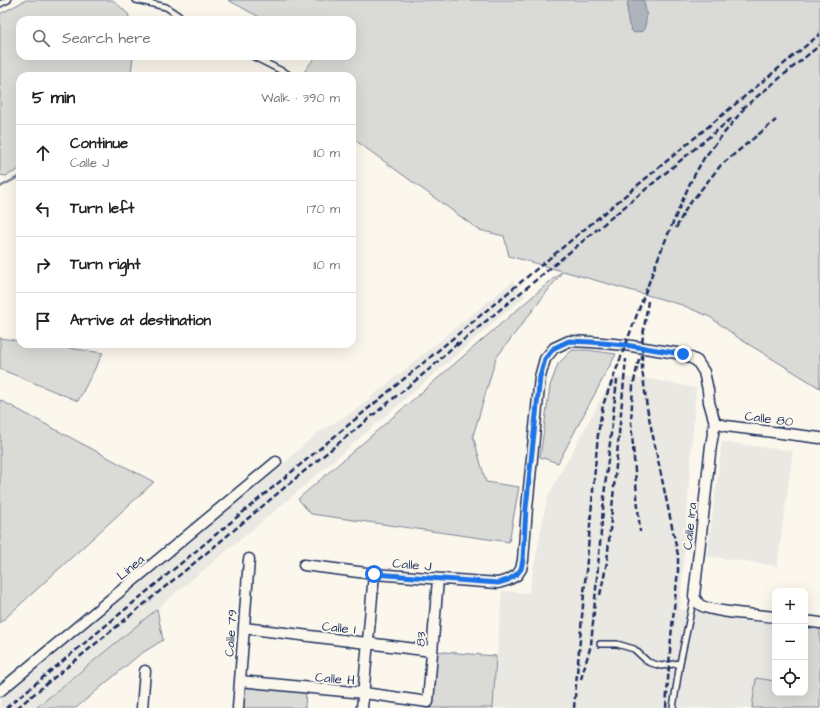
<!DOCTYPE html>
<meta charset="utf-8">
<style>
:root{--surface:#fff;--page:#f6f6f6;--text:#222;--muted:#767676;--line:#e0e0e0}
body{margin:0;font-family:"Architects Daughter",sans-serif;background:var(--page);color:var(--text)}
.controls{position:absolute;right:12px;bottom:12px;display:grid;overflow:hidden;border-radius:8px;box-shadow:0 4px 16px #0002}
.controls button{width:36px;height:36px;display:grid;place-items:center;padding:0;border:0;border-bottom:1px solid var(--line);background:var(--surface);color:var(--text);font:20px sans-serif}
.stop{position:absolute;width:12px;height:12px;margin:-9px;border:3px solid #1a73e8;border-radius:50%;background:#fff}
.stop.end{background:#1a73e8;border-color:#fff;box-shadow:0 1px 4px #0008}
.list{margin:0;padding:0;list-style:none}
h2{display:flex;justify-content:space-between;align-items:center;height:52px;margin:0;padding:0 16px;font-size:17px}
h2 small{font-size:13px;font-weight:400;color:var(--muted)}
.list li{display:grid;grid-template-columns:26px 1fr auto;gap:12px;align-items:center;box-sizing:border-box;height:56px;padding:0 16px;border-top:1px solid var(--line)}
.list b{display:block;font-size:15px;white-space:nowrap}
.list p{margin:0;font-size:13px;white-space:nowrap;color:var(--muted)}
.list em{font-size:13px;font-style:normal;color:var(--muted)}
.icon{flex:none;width:22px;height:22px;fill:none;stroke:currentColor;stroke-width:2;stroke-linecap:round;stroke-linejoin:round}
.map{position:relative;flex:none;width:820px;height:708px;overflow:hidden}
.search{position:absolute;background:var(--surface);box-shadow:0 4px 16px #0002;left:16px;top:16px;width:340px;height:44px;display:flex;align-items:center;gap:10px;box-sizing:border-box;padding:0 14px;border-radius:12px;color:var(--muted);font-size:15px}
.panel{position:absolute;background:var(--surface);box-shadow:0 4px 16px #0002;left:16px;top:72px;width:340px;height:276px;border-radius:12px}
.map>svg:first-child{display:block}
.built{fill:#eae8e2}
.green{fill:#dadad7;stroke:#7a849a}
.water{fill:#afb3bb;stroke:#747e96}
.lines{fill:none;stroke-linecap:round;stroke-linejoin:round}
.stream{stroke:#747e96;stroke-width:2.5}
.service-casing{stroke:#1b2f5e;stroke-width:8}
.minor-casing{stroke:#1b2f5e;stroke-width:13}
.service{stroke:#fbf7ec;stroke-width:5}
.minor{stroke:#fbf7ec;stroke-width:10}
.rail{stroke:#1b2f5e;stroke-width:2.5;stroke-dasharray:6 3;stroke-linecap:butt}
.route{stroke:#1a73e8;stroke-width:5}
.labels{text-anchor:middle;stroke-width:4;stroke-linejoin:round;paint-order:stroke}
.street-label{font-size:13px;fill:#1b2f5e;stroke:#fbf7ec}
</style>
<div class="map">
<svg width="820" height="708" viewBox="0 0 820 708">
<rect width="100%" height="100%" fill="#fbf7ec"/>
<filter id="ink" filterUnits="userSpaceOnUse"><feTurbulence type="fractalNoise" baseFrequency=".025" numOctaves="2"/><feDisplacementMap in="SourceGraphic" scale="8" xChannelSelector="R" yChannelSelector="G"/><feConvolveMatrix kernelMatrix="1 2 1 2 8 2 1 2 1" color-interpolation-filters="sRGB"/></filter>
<g filter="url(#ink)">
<path class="built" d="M513,281L525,296L276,510L37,708H0V697L282,465L316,434L354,411Z
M613,377L649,379L696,388L680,609L744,619L775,622V693H805L820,708H493L502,591L529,593L547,498Z
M722,442L793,451L777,566L707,556Z"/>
<path class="green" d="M26,0H113L128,14L130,20H20V56H133L131,73L128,76H20V169L6,176L0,175V14Z
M228,0H820V388L740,339L710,317L682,305L563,271L496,358L473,436L486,482L519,487L509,542L311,514L298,499L562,271L509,256L504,236L479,230L352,138V76H301L316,56H352V20H265Z
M0,338L20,341V344H40L103,353L78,401L0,369Z
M572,350H587L616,354L558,463L540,457L550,386L558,364Z
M0,400L154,482L0,623Z
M157,609L163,640L139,655L76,708H36Z
M805,625L820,627V708H752L756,678L775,681V693H805Z
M432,651L496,656L493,708H424L423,701Z
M240,681L306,688L305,708H238Z"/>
<path class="water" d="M628,0H643C647,10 648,21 643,31L634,33C626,26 627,9 628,0Z"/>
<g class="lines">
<path class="stream" d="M0,187L20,176"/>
<g class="service-casing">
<path id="service" d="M136,0L166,7L185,20
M0,4L8,0
M252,56L288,74
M600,644H617L634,649L648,662L661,666L680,663
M673,708L680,663L694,597"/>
</g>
<g class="minor-casing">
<path id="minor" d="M715,423L726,426L820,438
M304,565L374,574L498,583L508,580L517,575L521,569L523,560L527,508L540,377L545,359L554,348L569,341L591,342L625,345L683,354L697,361L704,372L708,390L709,402L715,423L711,445L694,596C695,598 697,602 699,604C707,612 761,615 775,617
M805,621L820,623
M244,628L432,651
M240,681L364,693L428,702L438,579
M0,691L276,462
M142,708L145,671
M238,708L249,559
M362,708L374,574"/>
</g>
<use href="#service" class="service"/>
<use href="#minor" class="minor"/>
<path class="rail" d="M742,109L820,45
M676,228L687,207L721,165L776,120
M648,301L642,343V368L647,408L678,555V571L671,637L666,708
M456,346L732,118
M639,359L633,386L631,422L640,532
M600,595L607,562L626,359
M581,679L591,645L605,487L617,380
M6,708L358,417L820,34
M17,708L215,546L296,478L432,367L459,341
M574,708L598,434L603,405L660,253L690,183L704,158L746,106"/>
</g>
</g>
<g class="lines" filter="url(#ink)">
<path class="route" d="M374,574L498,583L508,580L517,574L521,569L523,560L526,508L540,377L545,359L554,348L569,341L591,342L625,345L683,354"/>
</g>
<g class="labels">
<g class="street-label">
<text transform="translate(769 418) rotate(7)" y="5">Calle 80</text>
<text transform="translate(689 526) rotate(-84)" y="5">Calle 1ra</text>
<text transform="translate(412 564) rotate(5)" y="5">Calle J</text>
<text transform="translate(130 567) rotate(-40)" y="5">Línea</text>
<text transform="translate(339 627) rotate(6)" y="5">Calle I</text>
<text transform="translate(230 633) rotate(-86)" y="5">Calle 79</text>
<text transform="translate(420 639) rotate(-85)" y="5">83</text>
<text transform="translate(335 678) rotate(5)" y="5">Calle H</text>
</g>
</g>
</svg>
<div class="controls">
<button>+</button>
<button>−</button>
<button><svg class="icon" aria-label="locate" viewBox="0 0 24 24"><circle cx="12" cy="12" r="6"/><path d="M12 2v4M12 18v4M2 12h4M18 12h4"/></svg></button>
</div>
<div class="stop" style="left:374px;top:574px"></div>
<div class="stop end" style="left:683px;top:354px"></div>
<div class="search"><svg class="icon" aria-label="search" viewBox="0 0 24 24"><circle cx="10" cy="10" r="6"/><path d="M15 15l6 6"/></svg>Search here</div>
<section class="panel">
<h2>5 min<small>Walk · 390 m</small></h2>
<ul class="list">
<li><svg class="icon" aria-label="ahead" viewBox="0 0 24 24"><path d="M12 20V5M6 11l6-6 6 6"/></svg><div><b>Continue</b><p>Calle J</p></div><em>110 m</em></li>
<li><svg class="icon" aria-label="left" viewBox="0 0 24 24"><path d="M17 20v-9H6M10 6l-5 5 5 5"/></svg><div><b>Turn left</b></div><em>170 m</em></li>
<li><svg class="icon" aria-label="right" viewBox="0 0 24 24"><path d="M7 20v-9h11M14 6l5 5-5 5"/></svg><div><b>Turn right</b></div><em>110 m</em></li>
<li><svg class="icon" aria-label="arrive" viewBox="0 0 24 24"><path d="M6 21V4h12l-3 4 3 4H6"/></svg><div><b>Arrive at destination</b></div></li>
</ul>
</section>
</div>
